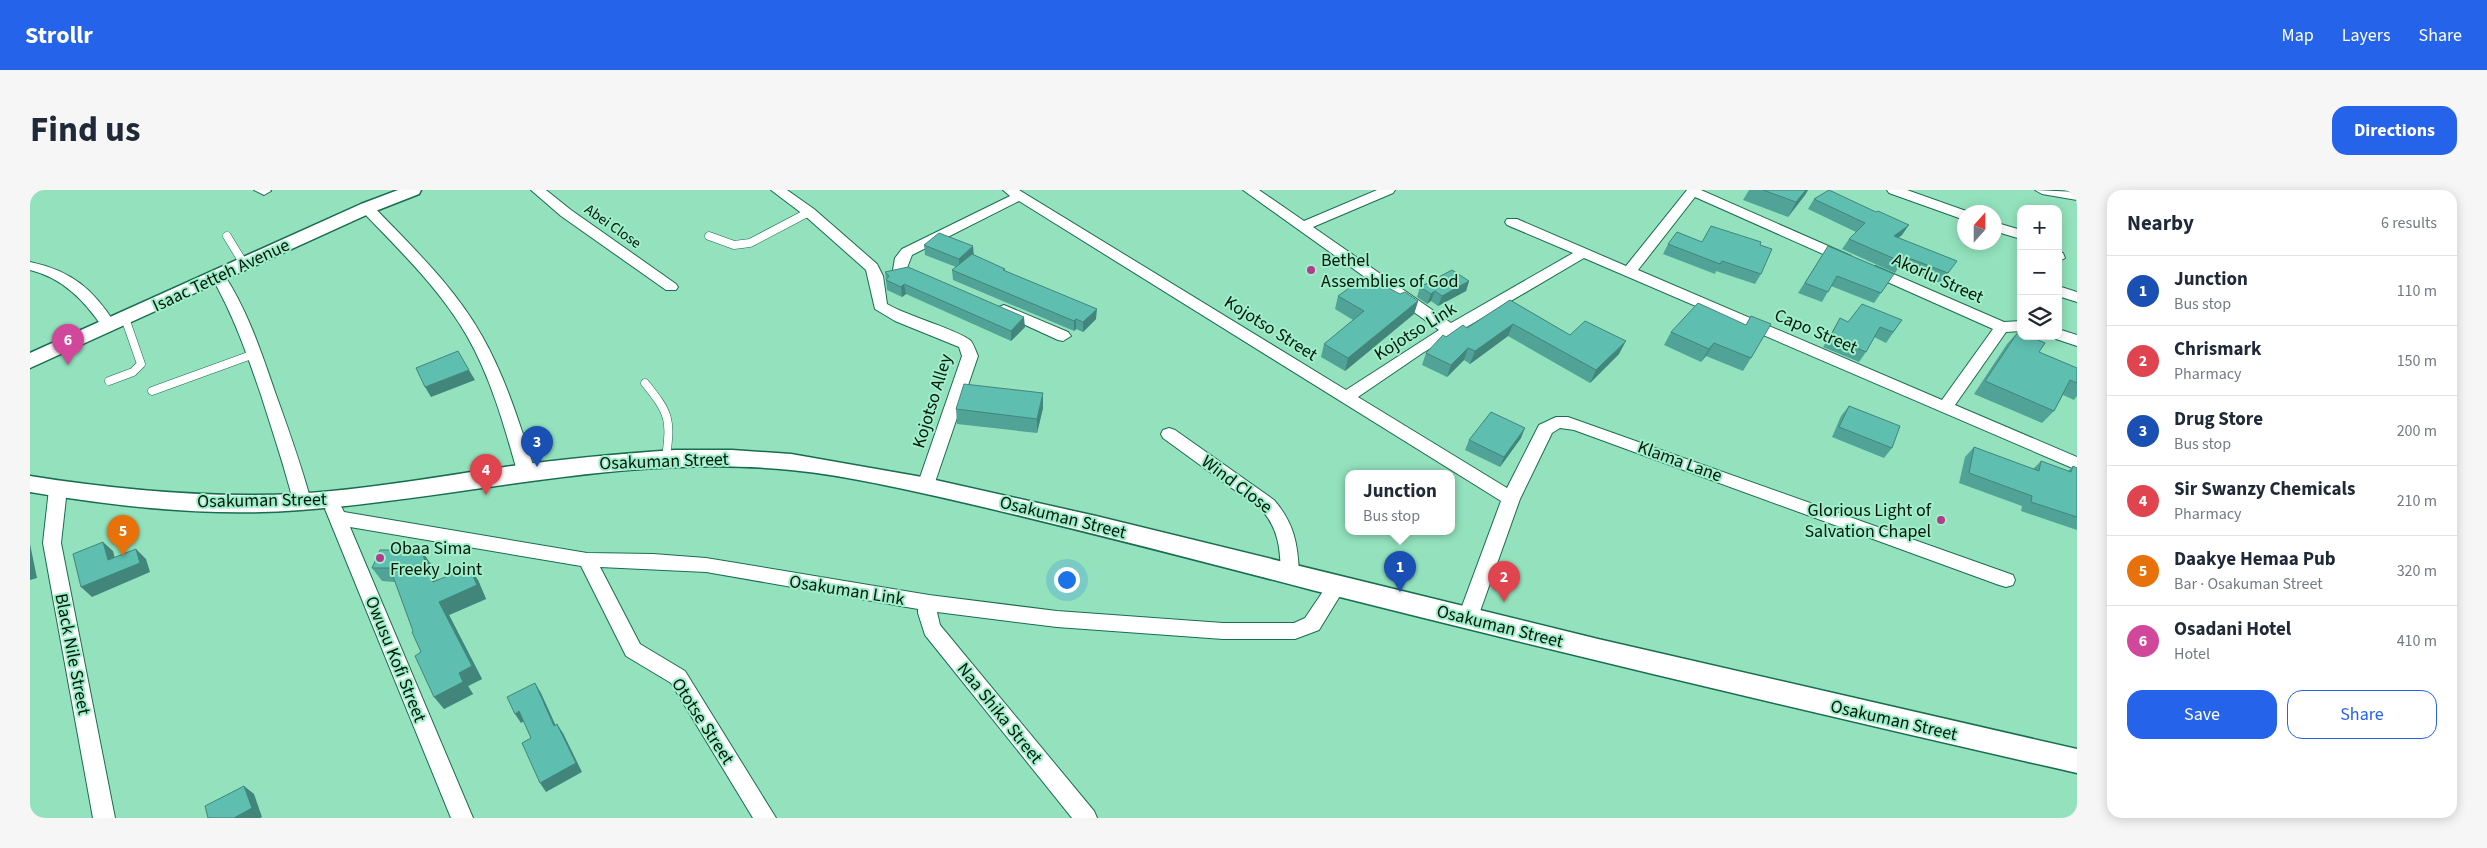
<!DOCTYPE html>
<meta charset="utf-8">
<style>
:root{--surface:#fff;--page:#f6f6f7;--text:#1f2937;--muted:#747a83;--line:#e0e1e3;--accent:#2563eb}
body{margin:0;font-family:"Source Sans 3",sans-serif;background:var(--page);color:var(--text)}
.controls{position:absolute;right:15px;top:15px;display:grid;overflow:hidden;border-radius:10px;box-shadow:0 2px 12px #0003}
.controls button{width:45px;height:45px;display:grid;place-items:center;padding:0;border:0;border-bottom:1px solid var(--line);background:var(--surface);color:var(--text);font:25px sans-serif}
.compass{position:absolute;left:1927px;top:15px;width:45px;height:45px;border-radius:50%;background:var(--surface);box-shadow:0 2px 12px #0003;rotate:21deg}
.you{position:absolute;left:1036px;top:389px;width:18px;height:18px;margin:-12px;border:4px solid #fff;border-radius:50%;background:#1a73e8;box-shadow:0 0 0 8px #1a73e833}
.badge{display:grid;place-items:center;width:32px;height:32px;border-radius:50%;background:var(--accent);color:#fff;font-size:16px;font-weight:700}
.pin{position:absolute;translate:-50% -41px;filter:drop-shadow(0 1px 2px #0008)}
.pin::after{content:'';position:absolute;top:26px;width:18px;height:15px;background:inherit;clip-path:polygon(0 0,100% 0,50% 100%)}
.popup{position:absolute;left:1315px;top:280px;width:110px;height:65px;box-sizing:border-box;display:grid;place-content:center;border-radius:10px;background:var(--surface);filter:drop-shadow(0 1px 4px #0005);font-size:16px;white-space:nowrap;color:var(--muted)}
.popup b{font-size:19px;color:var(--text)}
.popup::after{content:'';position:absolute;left:50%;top:100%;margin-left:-10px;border:10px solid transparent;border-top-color:var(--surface)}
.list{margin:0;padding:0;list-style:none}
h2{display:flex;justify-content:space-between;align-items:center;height:65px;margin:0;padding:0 20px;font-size:21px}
h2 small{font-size:16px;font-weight:400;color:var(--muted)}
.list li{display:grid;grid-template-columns:32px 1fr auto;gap:15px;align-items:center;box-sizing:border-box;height:70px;padding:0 20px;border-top:1px solid var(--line)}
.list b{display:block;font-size:19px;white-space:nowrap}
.list p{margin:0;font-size:16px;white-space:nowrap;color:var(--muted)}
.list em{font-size:16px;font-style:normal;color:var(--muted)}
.actions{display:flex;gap:10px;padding:15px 20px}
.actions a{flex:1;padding:11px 0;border:1px solid var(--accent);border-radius:15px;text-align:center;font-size:18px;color:var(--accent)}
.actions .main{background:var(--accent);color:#fff}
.icon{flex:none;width:28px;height:28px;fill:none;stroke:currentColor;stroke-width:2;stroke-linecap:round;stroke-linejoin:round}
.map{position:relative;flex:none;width:2047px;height:628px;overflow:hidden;border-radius:15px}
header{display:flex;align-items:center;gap:30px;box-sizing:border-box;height:70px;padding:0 25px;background:var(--accent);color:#fff}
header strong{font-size:24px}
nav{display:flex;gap:28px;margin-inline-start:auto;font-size:18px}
.intro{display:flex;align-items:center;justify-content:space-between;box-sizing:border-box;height:120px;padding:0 30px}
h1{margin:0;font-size:35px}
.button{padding:12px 22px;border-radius:15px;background:var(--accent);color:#fff;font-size:18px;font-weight:700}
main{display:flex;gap:30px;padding:0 30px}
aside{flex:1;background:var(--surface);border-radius:15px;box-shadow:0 2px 12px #0003}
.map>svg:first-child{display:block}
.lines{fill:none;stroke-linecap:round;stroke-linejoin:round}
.service-casing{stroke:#186d4e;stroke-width:9}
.minor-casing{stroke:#186d4e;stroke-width:2}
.tertiary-casing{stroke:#186d4e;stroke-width:3}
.service{stroke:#fff;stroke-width:8}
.minor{fill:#fff;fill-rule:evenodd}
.tertiary{fill:#fff;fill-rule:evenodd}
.wall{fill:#51a397}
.shaded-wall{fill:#42857b}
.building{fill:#5ebeb0;stroke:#42857b}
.poi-dot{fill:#b43a8c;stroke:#a0efc9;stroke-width:2}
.labels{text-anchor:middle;stroke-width:4;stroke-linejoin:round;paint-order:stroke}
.far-street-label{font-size:15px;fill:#01170e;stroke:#a0efc9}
.poi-label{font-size:18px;fill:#01170e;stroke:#a0efc9;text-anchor:start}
.street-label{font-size:18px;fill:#01170e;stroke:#a0efc9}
</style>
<header>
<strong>Strollr</strong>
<nav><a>Map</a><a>Layers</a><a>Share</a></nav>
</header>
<div class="intro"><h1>Find us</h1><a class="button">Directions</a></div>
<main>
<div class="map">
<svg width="2047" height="628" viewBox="0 0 2047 628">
<rect width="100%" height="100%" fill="#93e2bd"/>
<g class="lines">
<g class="service-casing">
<path id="service" d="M197,46L214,74
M679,46L704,55L720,53L779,22
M79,191L103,182L111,174L95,128
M615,193C640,224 641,229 636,268
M122,201L224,164"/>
</g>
<g class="minor-casing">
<path id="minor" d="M224,0H240L241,1L234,5Z
M501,0H516L541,20L646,94L648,97L646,100H636L531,26Z
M741,0H757L784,19L847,74L853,86L857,114C875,125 931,141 941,151C944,155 946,162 948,166L902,301L896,302L890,301L887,296L932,166L929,157L865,131L845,119L836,80L774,25Z
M973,0H989L1316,200L1409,140L1213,0H1229L1274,31L1347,0H1365L1363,3L1283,37L1421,133L1543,63L1477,35L1475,32L1477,29H1487L1596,76L1657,0H1671L1821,66L1823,69L1821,72H1811L1665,7L1608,80L1912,210L1963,139L1835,82L1833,79L1835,76H1845L1974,132L1991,131V141L1976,142L1925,215L2047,267V280L1554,68L1394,162L1328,207L1477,298L1509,235L1526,227H1538L1983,385L1985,390L1983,395L1976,397L1969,395L1544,240L1530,238L1522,243L1490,309L1448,427L1445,433L1438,435L1431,433L1428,427L1471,311L989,11L882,65L875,83H865L863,80L865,68L872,59L980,6Z
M1857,0H1877L1939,22H1934V29L1929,28L1859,3Z
M2005,0L2047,2V10L2012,4Z
M337,14L342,15C381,56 424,96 452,146C476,188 490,235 505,281L502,285L496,287L490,285L487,281C474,235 461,188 437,146C410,99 369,60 332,21L330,18L332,15Z
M1964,32L1991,40V49L1964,41Z
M2028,62L2033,63L2035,68L2028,72Z
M0,72C42,81 63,99 86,135L83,138H73C55,111 33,88 0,80Z
M188,82L193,83C217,119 231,161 245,202C258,238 271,274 281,311L278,316L272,318L266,316L263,311C254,275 242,240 231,205C217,164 203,124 181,86Z
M2028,96L2047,102V112L2028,106Z
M974,115L1038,142L1041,146L1033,151L1028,150L969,123L967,120L969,117Z
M2028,139L2047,145V156L2023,148L2028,146Z
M1139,238L1145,240L1244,310C1264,333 1268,354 1269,384L1267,389L1260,391L1253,389L1251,384C1250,358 1249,340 1232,320L1133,248L1131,244L1133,240Z
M28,293L34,294L37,299L31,353L85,628H63L13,353L19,299L22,294Z
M304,312L310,314L314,322L557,363L623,364L676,368L899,405L1027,421L1193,433H1264L1275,428L1300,391L1307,389L1314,391L1316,396L1289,440L1265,449H1193L1027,437L907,422L910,435L1064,621L1067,628H1042L895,445L888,423V419L676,382L570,377L610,454L655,481L746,628H723L641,493L596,466L551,376L320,337L443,628H421L295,319L298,314Z"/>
</g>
<g class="tertiary-casing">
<path id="tertiary" d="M368,0H391L389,4L343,22L0,178V163L331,14Z
M645,260H702L761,264L892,287L1066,326L1568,449L2047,559V583C1791,525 1536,464 1282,400C1167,370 1052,340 936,313C879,300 820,286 761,280C596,263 435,308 271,320C181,327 89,317 0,302V286C88,300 175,308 264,304C335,300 405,287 475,277C531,269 588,264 645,260Z"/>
</g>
<use href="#service" class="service"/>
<use href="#minor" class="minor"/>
<use href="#tertiary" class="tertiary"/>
</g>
<path class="wall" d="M1719,0H1778L1775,5L1758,27L1713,10Z
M1784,9L1872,45L1868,48L1927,71L1910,93L1869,77L1865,83L1812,59L1819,49L1826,42L1778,19Z
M1672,52L1730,55L1731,84L1725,94L1686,81L1685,84L1633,64L1638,54Z
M894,55L943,65L1066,129L1053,142L1046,139L1044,141L923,90L922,80L926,77L895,65Z
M1798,56L1864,84L1844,113L1801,96L1792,112L1768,103Z
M855,82L995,137L981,151L876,104L872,107L857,100Z
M1439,91L1436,101L1408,116L1401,111L1397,114L1387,107L1390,97Z
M1370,104L1388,111L1384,124L1315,181L1291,167L1294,154L1323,130L1305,119L1308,106Z
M1480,110L1540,145L1589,164L1560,193L1478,146L1440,174L1434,170L1417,187L1392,175L1396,163L1416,147L1437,138Z
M1810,128L1818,132L1872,130L1856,153L1844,147L1836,162L1829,172L1793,157Z
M1716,135L1721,168L1713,181L1676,166L1671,172L1634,155L1641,142Z
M1988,142L2009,162L2047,178V206L2044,210L2033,205L2024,221L2012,233L1944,204L1977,154Z
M1819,216L1862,258L1854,268L1802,247L1811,226Z
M1013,218L1007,243L927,234L926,219Z
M1491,248L1470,277L1435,260L1439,250Z
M1944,257L2003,279L2011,271L2038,281L2043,276L2047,278V340L1991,321L1992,316L1929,293L1935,267Z
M401,374L407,391L448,390L456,409L419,425L452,489L438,496L443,504L414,519L391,462L365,392L352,391L342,378Z"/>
<path class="shaded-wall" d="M1776,0H1778L1775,5L1758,27L1766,12Z
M1879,35L1872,45L1857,56L1864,46Z
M943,56L944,66L929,79V69Z
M1439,91L1436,101L1408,116L1412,106Z
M874,94L876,104L872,107L871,97Z
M1405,101L1401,111L1397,114L1401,104Z
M1388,111L1384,124L1315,181L1318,168Z
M1067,119L1066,129L1053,142V132Z
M994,127L995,137L981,151V141Z
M1046,129V139L1044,141V131Z
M1483,134L1478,146L1440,174L1445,161Z
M1596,151L1589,164L1560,193L1566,180Z
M1684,153L1676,166L1671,172L1679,159Z
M1438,158L1434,170L1417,187L1421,175Z
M439,180L445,190L401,207L395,197Z
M1013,203V218L1007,243V229Z
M1495,238L1491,248L1470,277L1474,267Z
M73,352L83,361L88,380L78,370Z
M0,354L7,388L0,390Z
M106,359L116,369L120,382L62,407L51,397Z
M391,360L401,374L413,406L403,392Z
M439,377L448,390L456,409L419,425L452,489L438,496L443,504L414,519L404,507L429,483L409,412Z
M505,493L511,503L530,545L524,536Z
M489,521L496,530L491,533L485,524Z
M527,534L533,543L552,582L516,602L510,593Z
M214,596L224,604L232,627L230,628H204Z"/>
<path class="building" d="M1733,0H1776L1766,12Z
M1799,0L1846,22L1848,21L1879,35L1864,46L1927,71L1918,83L1876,67L1872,72L1819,49L1835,33L1784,9Z
M1681,36L1731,52L1730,55L1742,59L1731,84L1692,71L1690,74L1638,54L1647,42L1672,52Z
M909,43L943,56L929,69L894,55Z
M1798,56L1864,84L1851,103L1807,86L1798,102L1775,93Z
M942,64L975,79L973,80L1067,119L1053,132L1046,129L1044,131L922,80Z
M878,77L994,127L981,141L874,94L871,97L856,90L859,86L855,82Z
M1422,80L1439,91L1412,106L1405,101L1401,104L1390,97Z
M1336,86L1370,104L1375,102L1388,111L1318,168L1294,154L1334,121L1308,106Z
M1480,110L1540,145L1555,131L1596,151L1566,180L1483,134L1445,161L1438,158L1421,175L1396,163L1413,145L1416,147L1433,135L1437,138Z
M1668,113L1716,135L1721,126L1741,134L1721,168L1684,153L1679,159L1641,142Z
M1832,114L1872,130L1863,142L1850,137L1836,162L1800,147L1810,128L1818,132Z
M1988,142L1991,143V146H1999L2015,153L2009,162L2047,178V193L2040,190L2024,221L1955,191Z
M428,161L439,180L395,197L386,178Z
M934,194L1013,203L1007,229L926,219Z
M1819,216L1870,236L1862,258L1809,237Z
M1461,222L1495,238L1474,267L1439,250Z
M1944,257L2009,281L2011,271L2041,282L2043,276L2047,278V327L2001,312L2002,306L1939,283Z
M73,352L78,370L106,359L110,373L51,397L43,364Z
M350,360H391L403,392L439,377L447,395L409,412L442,476L429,483L433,492L404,507L385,466L391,462L382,442L383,441L360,378H342Z
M505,493L524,536L527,534L546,573L510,593L492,553L501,548L489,521L485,524L477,507Z
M214,596L222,618L204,628H178L175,616Z"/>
<g class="poi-dot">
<circle cx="1281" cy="80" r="5"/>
<circle cx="1911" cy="330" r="5"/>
<circle cx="350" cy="368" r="5"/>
</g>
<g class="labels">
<g class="far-street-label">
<text transform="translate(583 36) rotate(35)" y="5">Abei Close</text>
</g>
<g class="poi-label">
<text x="1291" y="76">Bethel<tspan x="1291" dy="21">Assemblies of God</tspan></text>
<text x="1901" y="326" text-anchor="end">Glorious Light of<tspan x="1901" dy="21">Salvation Chapel</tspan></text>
<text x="360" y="364">Obaa Sima<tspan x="360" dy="21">Freeky Joint</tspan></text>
</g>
<g class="street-label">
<text transform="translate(191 85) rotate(-25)" y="6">Isaac Tetteh Avenue</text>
<text transform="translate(1908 88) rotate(24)" y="6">Akorlu Street</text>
<text transform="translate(1241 138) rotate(32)" y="6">Kojotso Street</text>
<text transform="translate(1385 141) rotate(-32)" y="6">Kojotso Link</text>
<text transform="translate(1786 141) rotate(23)" y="6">Capo Street</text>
<text transform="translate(902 211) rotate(-73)" y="6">Kojotso Alley</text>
<text transform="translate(634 271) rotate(-2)" y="6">Osakuman Street</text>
<text transform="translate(1650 271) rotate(20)" y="6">Klama Lane</text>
<text transform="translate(1207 294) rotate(37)" y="6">Wind Close</text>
<text transform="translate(232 310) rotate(-1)" y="6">Osakuman Street</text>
<text transform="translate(1033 327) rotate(14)" y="6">Osakuman Street</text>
<text transform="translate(817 400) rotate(9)" y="6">Osakuman Link</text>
<text transform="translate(1470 436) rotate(14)" y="6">Osakuman Street</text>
<text transform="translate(43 464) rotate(79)" y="6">Black Nile Street</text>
<text transform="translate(366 469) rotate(68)" y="6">Owusu Kofi Street</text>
<text transform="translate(970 523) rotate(51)" y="6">Naa Shika Street</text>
<text transform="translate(1864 530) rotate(13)" y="6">Osakuman Street</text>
<text transform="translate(673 531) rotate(57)" y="6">Ototse Street</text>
</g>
</g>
</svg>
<div class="controls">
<button>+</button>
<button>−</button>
<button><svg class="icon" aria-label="layers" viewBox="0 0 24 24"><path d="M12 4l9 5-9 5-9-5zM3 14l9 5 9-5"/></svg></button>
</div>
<svg class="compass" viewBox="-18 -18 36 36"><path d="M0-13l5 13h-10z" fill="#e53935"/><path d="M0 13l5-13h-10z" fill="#747a83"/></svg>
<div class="you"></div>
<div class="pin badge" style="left:1370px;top:402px;background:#1a4fb4">1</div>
<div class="popup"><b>Junction</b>Bus stop</div>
<div class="pin badge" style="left:1474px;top:412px;background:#e0444e">2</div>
<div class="pin badge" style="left:507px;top:277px;background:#1a4fb4">3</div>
<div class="pin badge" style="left:456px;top:305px;background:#e0444e">4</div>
<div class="pin badge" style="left:93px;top:366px;background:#e8710a">5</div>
<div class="pin badge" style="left:38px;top:175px;background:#d1479c">6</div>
</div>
<aside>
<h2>Nearby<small>6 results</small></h2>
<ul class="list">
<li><span class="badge" style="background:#1a4fb4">1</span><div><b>Junction</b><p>Bus stop</p></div><em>110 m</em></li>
<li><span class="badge" style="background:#e0444e">2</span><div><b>Chrismark</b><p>Pharmacy</p></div><em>150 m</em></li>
<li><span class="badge" style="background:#1a4fb4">3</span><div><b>Drug Store</b><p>Bus stop</p></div><em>200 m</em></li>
<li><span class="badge" style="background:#e0444e">4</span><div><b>Sir Swanzy Chemicals</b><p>Pharmacy</p></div><em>210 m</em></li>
<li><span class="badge" style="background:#e8710a">5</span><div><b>Daakye Hemaa Pub</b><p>Bar · Osakuman Street</p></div><em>320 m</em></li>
<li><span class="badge" style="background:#d1479c">6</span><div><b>Osadani Hotel</b><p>Hotel</p></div><em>410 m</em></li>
</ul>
<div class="actions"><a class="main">Save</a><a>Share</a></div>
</aside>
</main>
